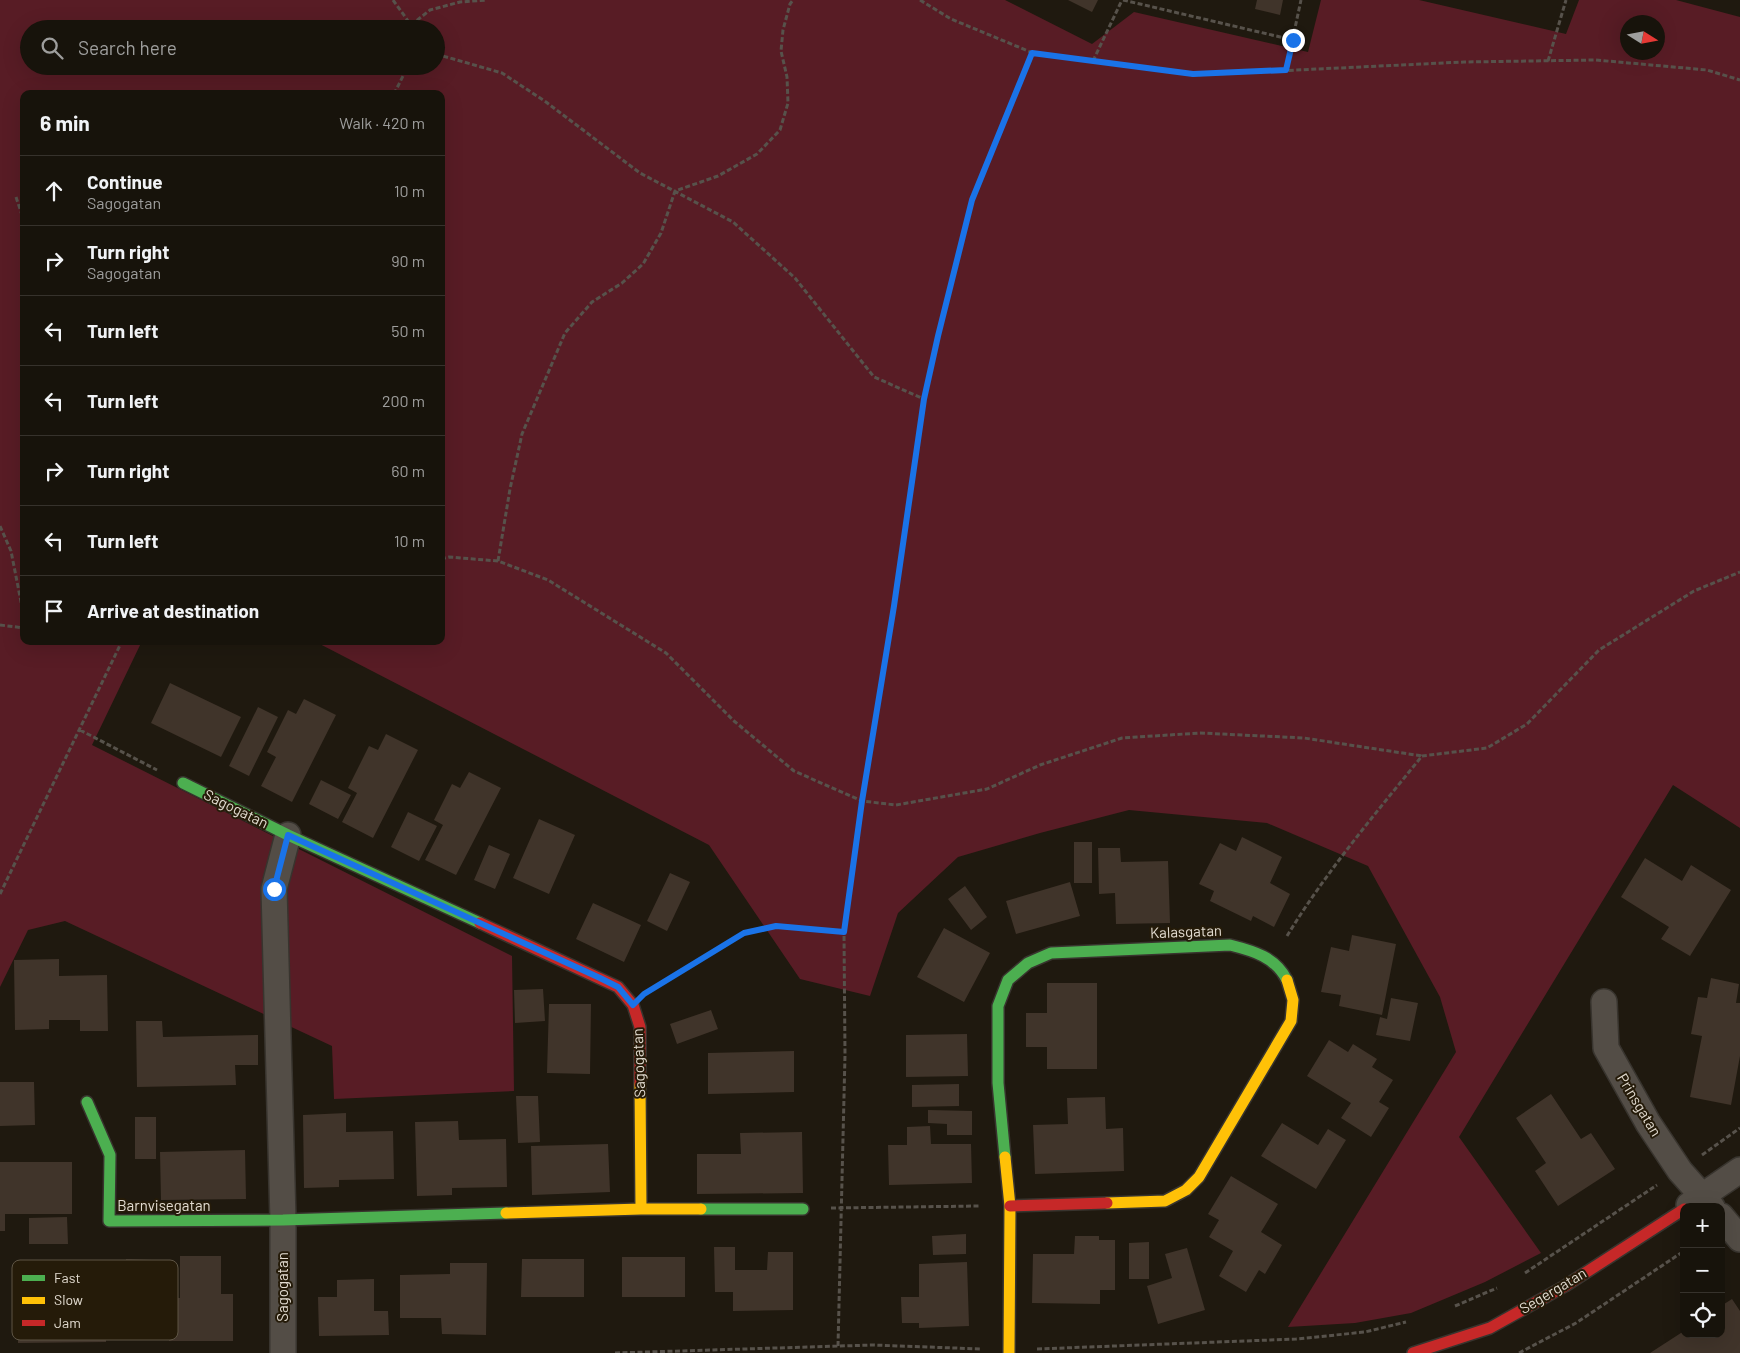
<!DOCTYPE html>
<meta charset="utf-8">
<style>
:root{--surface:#17130b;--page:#201c14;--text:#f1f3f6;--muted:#9e9e9d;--line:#36322c}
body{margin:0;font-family:Barlow,sans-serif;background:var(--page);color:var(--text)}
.controls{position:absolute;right:15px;bottom:15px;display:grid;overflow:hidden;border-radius:10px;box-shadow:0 5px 20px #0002}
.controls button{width:45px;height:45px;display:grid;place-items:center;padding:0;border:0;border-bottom:1px solid var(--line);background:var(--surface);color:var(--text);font:25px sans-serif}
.compass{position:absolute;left:1620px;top:15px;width:45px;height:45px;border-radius:50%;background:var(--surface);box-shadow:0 5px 20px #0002;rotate:101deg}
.stop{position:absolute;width:15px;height:15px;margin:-11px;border:4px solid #1a73e8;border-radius:50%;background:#fff}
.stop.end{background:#1a73e8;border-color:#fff;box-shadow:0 1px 5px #0008}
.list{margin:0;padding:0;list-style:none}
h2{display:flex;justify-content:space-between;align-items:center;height:65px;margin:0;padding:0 20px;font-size:21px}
h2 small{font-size:16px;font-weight:400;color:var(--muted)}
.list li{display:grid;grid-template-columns:32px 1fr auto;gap:15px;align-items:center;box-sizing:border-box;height:70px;padding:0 20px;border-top:1px solid var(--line)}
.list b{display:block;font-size:19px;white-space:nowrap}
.list p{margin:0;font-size:16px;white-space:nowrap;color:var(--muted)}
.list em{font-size:16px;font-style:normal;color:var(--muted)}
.icon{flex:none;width:28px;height:28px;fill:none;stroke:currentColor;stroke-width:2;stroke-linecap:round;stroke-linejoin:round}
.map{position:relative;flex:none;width:1740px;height:1353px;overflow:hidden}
.search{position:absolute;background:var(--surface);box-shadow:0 5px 20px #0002;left:20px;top:20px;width:425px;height:55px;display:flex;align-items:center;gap:12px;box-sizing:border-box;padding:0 18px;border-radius:28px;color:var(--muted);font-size:19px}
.panel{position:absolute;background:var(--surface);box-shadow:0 5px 20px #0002;left:20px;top:90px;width:425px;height:555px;border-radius:10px}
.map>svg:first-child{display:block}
.green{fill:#581c25;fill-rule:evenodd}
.building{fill:#40342a}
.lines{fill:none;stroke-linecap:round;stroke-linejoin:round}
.street-casing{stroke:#38342e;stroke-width:28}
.fast-casing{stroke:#38342e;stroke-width:14}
.slow-casing{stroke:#38342e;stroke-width:14}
.jam-casing{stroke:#38342e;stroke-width:14}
.path{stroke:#57524b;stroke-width:3;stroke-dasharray:5 2.5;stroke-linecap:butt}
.street{stroke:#534d46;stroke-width:25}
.fast{stroke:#4caf50;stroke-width:11}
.slow{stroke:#ffc107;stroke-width:11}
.jam{stroke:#c62828;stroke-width:11}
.route{stroke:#1a73e8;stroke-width:6}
.labels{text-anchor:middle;stroke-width:4;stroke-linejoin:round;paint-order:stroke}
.street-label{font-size:15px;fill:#e2dbd0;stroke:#251b09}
.key{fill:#251b09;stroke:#5e5545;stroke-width:1}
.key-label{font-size:14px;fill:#e2dbd0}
</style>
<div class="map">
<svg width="1740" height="1353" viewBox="0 0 1740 1353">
<rect width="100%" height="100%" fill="#1f190f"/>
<path class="green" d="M0,0H1005L1092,44L1134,12L1308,52L1321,0H1419L1566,34L1579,0H1676L1740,17V828L1673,785L1459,1137L1541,1253L1485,1282L1411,1313L1355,1323L1288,1327L1456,1052L1440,997L1368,866L1267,823L1129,810L1040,833L958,857L898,913L870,996L800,979L709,845L314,641H441V94H24V641H142L92,745L512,956L514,1091L334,1099L332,1046L65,921L28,930L0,987ZM1628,22H1658V52H1628ZM29,29H436V66H29Z"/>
<path class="building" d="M1068,0H1098L1092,12Z
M1257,0H1283L1280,15L1255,9Z
M170,683L241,717L221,757L151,723Z
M304,699L336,715L292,802L261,786L276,757L267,752L288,710L296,714Z
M258,707L278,717L249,776L229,766Z
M386,734L418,750L373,838L342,822L357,793L348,788L369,746L378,750Z
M469,772L501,788L456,875L425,860L443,825L434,820L452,784L460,788Z
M321,780L351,795L338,819L309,804Z
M408,812L437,826L419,861L391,847Z
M539,819L575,835L549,894L513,878Z
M1242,837L1282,857L1270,883L1290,894L1274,927L1253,916L1251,921L1210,901L1214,891L1199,884L1220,843L1236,851Z
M1074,842H1092V883H1074Z
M489,845L510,854L495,889L474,880Z
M1098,848H1120L1121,862L1168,861L1170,923L1116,924L1115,893L1099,894Z
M1645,858L1682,881L1691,865L1731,890L1690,956L1661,939L1669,927L1621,897Z
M670,873L690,882L667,931L647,921Z
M1070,882L1080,916L1016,934L1006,901Z
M965,886L987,917L971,930L948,899Z
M593,903L641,925L624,962L576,939Z
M944,928L990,953L964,1002L917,977Z
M1352,935L1396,944L1382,1015L1339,1006L1341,995L1321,992L1331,947L1349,951Z
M59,959V976L107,975L108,1031H80V1020H49V1029L15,1030L14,960Z
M1711,978L1739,984L1736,1003H1740V1056L1731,1105L1690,1097L1702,1036L1691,1034L1698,997L1707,998Z
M1047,983H1097V1069H1047V1047H1026V1013H1047Z
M543,989L545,1021L515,1023L514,990Z
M1391,998L1418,1003L1410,1041L1376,1035L1380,1017L1387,1019Z
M549,1004H591L590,1074L547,1073Z
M711,1010L718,1029L677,1044L670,1024Z
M136,1021H162L163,1037L258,1035V1065H235L236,1085L137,1087Z
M967,1034L968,1076L906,1077V1035Z
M1329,1040L1348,1052L1353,1044L1377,1059L1372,1067L1393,1080L1379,1102L1389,1108L1371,1137L1341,1118L1351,1103L1307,1076Z
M794,1051V1092L708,1094V1053Z
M0,1082H34L35,1125L0,1126Z
M959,1084V1106L912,1107V1085Z
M1551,1094L1581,1139L1591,1133L1615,1169L1558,1206L1535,1171L1546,1163L1516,1118Z
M516,1096H538L540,1142L518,1143Z
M1105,1097L1106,1129L1123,1128L1124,1171L1035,1174L1033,1125L1068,1124L1067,1098Z
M928,1110L972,1111V1135H947V1124L928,1123Z
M346,1113V1132L393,1131L394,1179L339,1180V1187L304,1188L303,1115Z
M135,1117H156V1159H135Z
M458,1121L459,1140L506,1139L507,1187L452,1188V1195L417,1196L415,1122Z
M1282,1123L1318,1145L1328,1129L1346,1140L1316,1189L1261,1156Z
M930,1126L931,1144H971L972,1183L889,1185L888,1145H907V1127Z
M802,1132L803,1193L697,1194V1154H741L740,1133Z
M608,1144L610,1192L532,1195L531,1146Z
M245,1150L246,1199L161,1200L160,1152Z
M0,1162H72V1214H5V1231H0Z
M1231,1176L1278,1204L1261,1232L1282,1245L1265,1274L1259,1270L1246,1292L1219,1276L1233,1251L1209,1237L1219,1220L1208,1214Z
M67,1217L68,1244H29V1218Z
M966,1234V1254L933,1255L932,1236Z
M1075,1236H1099V1240H1115V1290H1100V1304L1032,1303L1033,1254H1074Z
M1149,1242V1279H1129V1243Z
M714,1247H735V1270H767L768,1252H793V1310L733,1311V1292H715Z
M1187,1248L1205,1310L1158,1324L1147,1286L1172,1278L1165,1254Z
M180,1256H221V1294H233V1341H169V1298H180Z
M622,1257H685V1297H622Z
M126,1259L152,1260V1301L126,1300Z
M522,1259H584V1297H521Z
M17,1260H69L70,1305L106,1304V1342L18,1343Z
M967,1262L969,1326L919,1328V1323H902L901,1297H919V1264Z
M450,1263H487L486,1335L442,1334L441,1318H400V1275L450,1274Z
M374,1279V1311H388L389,1335L319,1336L318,1297H337V1280Z
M1732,1299L1740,1311V1353H1650L1684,1331V1334H1721V1306Z"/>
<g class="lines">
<g class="street-casing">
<path id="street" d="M1604,1002L1606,1048L1648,1123L1680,1171L1712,1207
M1689,1205L1740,1170
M1721,1216L1740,1239
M283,1353V1220L274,889L288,835"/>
</g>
<g class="fast-casing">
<path id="fast" d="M183,783L288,835L480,923
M87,1102L110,1155L109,1221L283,1220L506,1213
M1005,1157L998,1083V1006L1008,980L1028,963L1051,953L1230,945C1254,951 1275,957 1287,980
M701,1209H803"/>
</g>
<g class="slow-casing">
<path id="slow" d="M640,1084L641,1209
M1005,1157L1010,1206L1009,1353
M1107,1203L1165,1201L1186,1190L1199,1177L1291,1021L1293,1000L1287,980
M506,1213L641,1209H701"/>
</g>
<g class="jam-casing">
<path id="jam" d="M480,923L618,987L633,1005L640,1027V1084
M1010,1206L1107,1203
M1413,1353L1490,1328L1565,1286L1684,1209"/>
</g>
<path class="path" d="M393,0L411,25L412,29
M920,0L951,19L1033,53L1193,75L1464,62L1596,60L1707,70L1740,80
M1123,0L1293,40
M411,25L430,10L460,2L487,0
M436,54L502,73L546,102L640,173L733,222L795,278L874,377L924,399
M1093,61L1122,0
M1548,61L1566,0
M1286,70L1301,0
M394,94L408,66
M16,197L24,221
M0,526L11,551L24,617
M441,559L449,557L498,561L548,580L666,653L734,721L794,771L862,801L896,805L987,789L1040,765L1122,738L1200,733L1304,738L1422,756
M498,561L510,489L522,434L565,333L592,302L622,283L643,264L661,233L675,191L718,176L757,154L780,130L788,103L787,77L781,51L783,30L790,4L793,0
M0,625L24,628
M80,730L157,770
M0,894L122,641
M1287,936C1326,872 1375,814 1422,756L1487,748L1527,724L1599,650L1694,591L1740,572
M656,986L744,933L776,926L844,932
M1702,1155L1740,1128
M831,1208L980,1206
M1525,1273L1657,1185
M1455,1306L1497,1288
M838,1346L845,1055L844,932L862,801L894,606L924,399L938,336L972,200L1033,53
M1037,1349L1296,1339L1365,1332L1406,1322
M615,1353L873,1345L981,1349
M1519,1353L1576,1323L1684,1251"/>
<use href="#street" class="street"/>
<use href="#fast" class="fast"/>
<use href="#slow" class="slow"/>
<use href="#jam" class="jam"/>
</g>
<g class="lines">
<path class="route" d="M274,889L288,835L600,978L618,987L633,1005L644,994L744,933L776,926L844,932L862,801L894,606L924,399L938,336L972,200L1032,53L1193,74L1286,70L1293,40"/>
</g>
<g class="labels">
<g class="street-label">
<text transform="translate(236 809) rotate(26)" y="5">Sagogatan</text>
<text transform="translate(1186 932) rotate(-2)" y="5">Kalasgatan</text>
<text transform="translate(639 1063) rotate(-92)" y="5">Sagogatan</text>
<text transform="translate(1639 1105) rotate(59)" y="5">Prinsgatan</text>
<text x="164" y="1211">Barnvisegatan</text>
<text transform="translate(283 1287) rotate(-90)" y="5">Sagogatan</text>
<text transform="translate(1553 1291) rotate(-31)" y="5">Segergatan</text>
</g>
</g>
<rect x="12" y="1260" width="166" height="80" rx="8" class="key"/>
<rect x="22" y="1275" width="23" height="6" fill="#4caf50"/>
<rect x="22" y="1297" width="23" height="7" fill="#ffc107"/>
<rect x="22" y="1320" width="23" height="6" fill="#c62828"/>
<g class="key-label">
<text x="54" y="1283">Fast</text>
<text x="54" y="1305">Slow</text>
<text x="54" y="1328">Jam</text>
</g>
</svg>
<div class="controls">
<button>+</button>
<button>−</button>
<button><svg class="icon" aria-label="locate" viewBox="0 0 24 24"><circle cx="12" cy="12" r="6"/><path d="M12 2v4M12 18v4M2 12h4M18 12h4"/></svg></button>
</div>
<svg class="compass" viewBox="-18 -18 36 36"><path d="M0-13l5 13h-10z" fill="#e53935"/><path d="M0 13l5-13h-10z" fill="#9e9e9d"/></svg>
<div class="stop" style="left:274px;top:889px"></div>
<div class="stop end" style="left:1293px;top:40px"></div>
<div class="search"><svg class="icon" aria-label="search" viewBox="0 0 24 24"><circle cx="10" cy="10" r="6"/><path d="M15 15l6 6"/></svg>Search here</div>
<section class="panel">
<h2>6 min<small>Walk · 420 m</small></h2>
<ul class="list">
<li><svg class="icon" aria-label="ahead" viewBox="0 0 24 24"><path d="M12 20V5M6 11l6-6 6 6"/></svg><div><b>Continue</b><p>Sagogatan</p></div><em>10 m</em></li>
<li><svg class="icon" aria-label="right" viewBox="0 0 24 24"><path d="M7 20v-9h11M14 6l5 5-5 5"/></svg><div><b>Turn right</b><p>Sagogatan</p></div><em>90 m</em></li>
<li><svg class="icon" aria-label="left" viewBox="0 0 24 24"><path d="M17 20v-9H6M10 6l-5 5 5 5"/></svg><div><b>Turn left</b></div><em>50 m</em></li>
<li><svg class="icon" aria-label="left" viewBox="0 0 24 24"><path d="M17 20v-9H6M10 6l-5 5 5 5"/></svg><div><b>Turn left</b></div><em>200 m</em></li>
<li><svg class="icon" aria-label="right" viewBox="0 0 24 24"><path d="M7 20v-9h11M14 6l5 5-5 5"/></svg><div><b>Turn right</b></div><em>60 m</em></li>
<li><svg class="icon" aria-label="left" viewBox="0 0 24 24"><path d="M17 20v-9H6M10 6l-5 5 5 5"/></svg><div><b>Turn left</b></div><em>10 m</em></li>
<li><svg class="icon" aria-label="arrive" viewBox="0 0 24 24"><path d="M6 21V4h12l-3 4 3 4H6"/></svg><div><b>Arrive at destination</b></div></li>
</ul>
</section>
</div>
